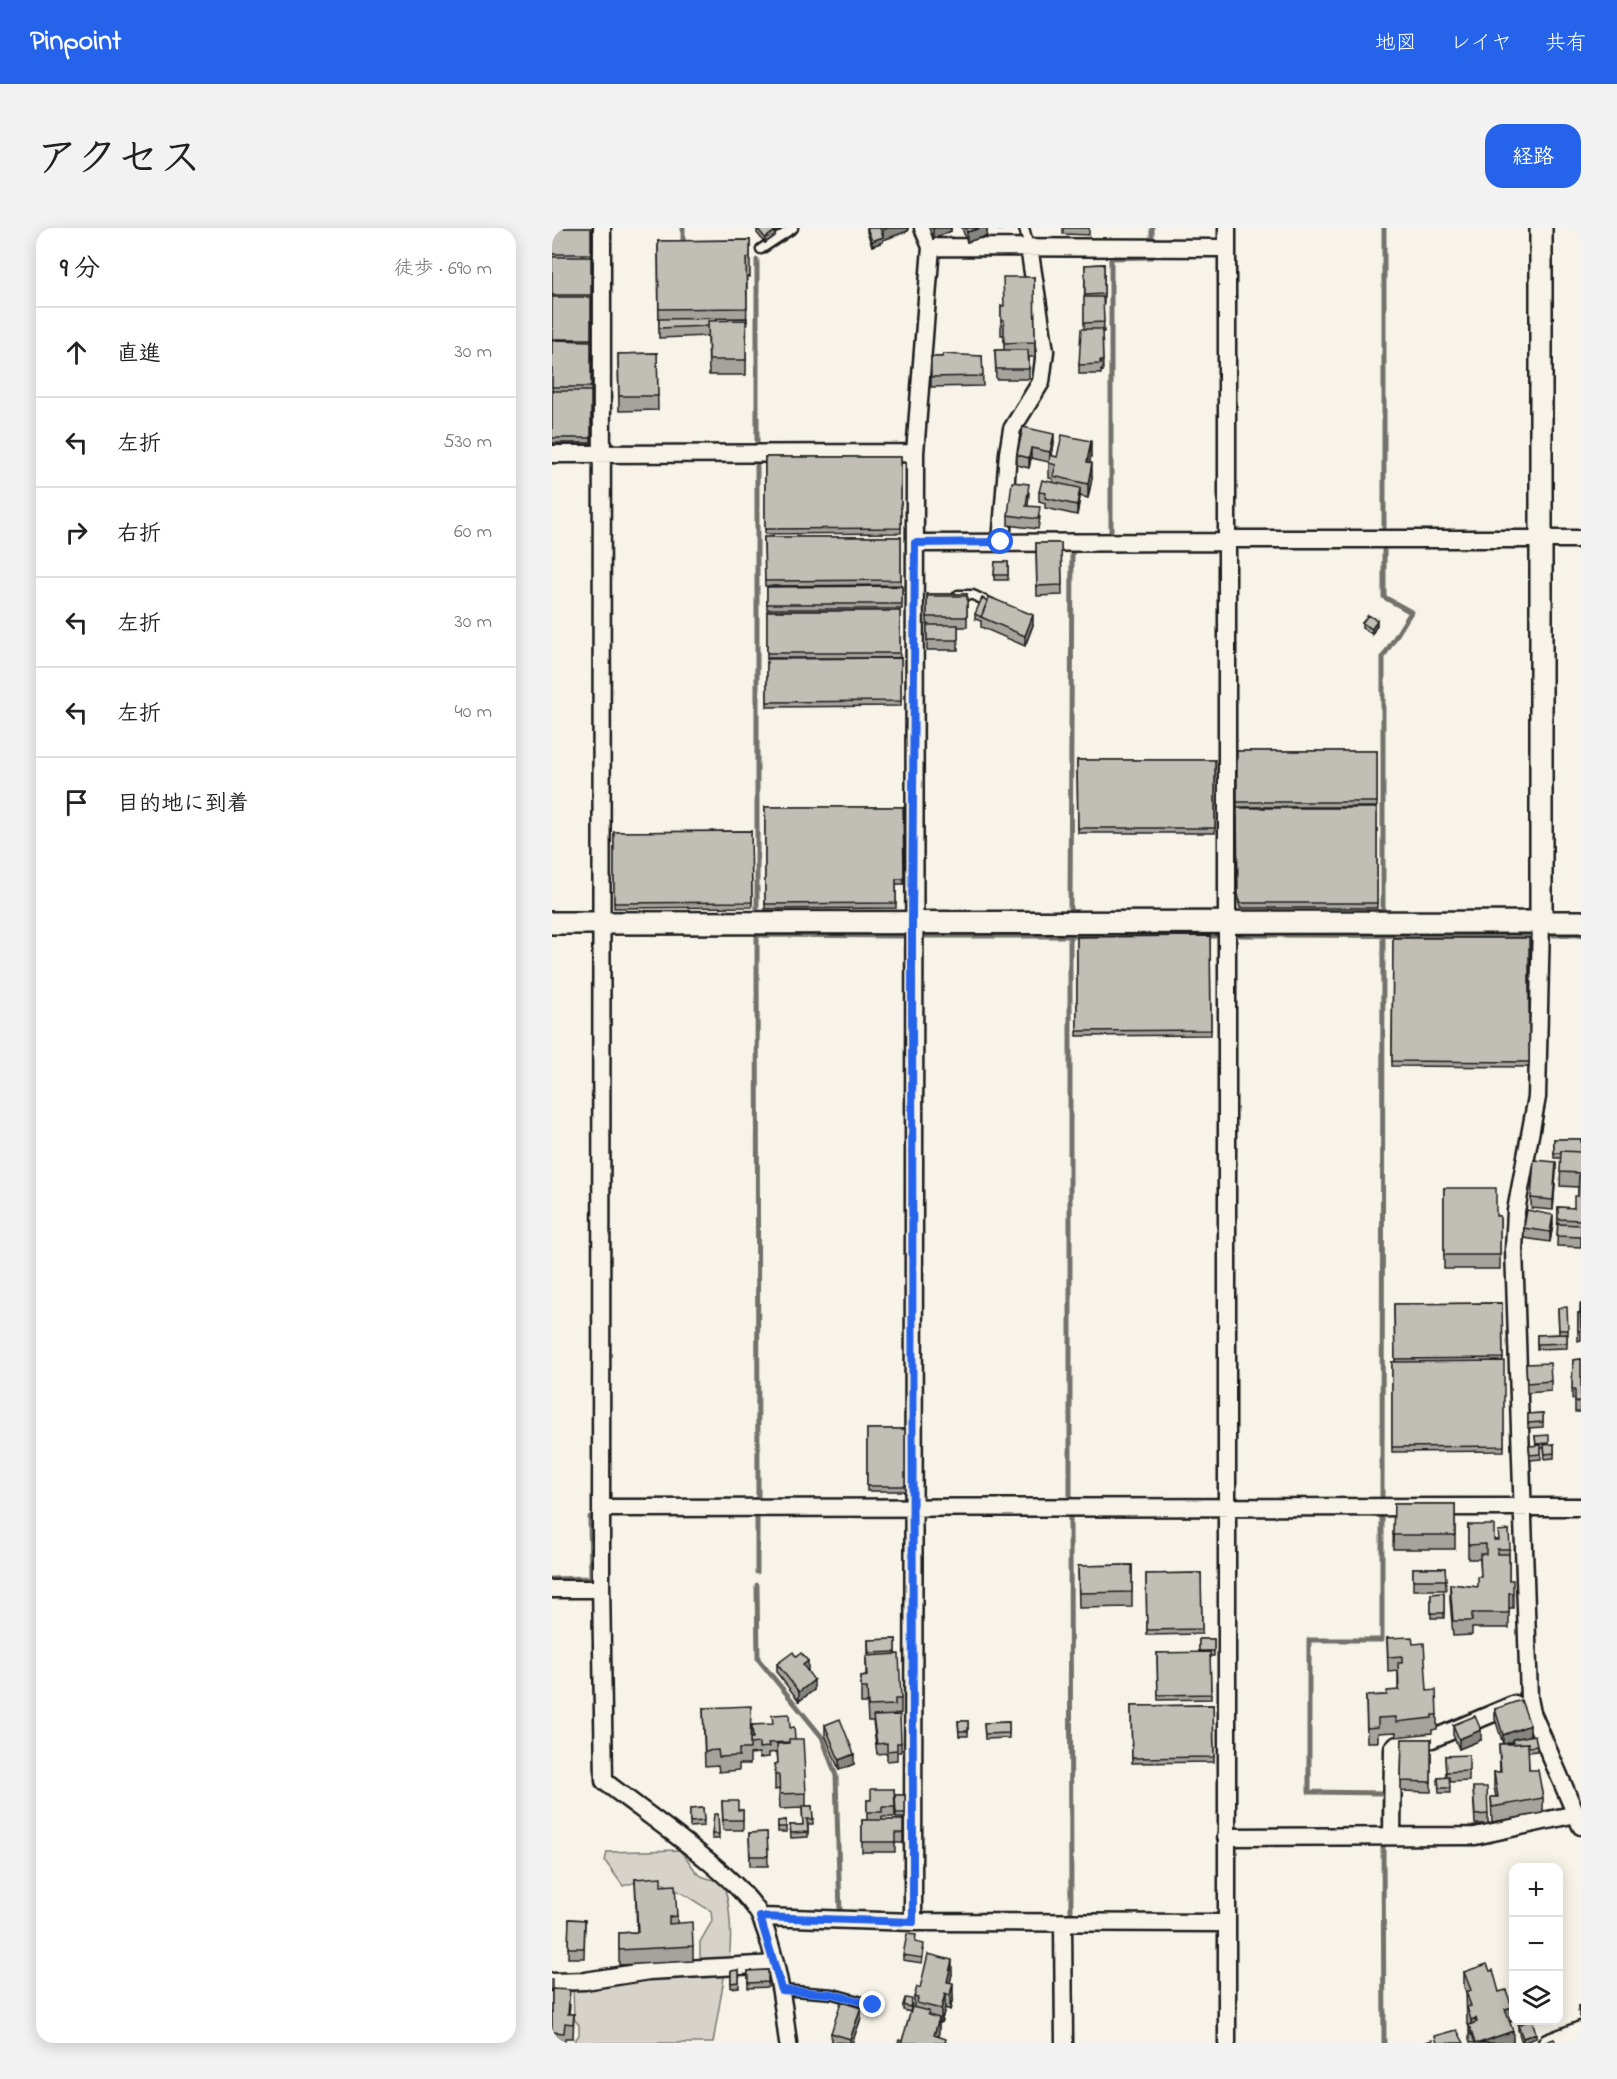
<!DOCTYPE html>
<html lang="ja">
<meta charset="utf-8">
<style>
:root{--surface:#fff;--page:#f2f2f2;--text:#222;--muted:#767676;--line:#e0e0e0;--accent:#2563eb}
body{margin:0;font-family:"Indie Flower","Klee One",sans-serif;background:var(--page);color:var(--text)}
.controls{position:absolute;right:18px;bottom:18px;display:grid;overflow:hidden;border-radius:12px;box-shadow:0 3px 15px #0003}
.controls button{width:54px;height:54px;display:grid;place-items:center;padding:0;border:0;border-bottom:2px solid var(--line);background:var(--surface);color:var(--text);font:30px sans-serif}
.stop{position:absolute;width:18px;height:18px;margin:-14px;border:4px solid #2563eb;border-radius:50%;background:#fff}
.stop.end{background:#2563eb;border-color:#fff;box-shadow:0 2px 6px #0008}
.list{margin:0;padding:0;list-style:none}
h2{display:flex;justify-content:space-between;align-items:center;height:78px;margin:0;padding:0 24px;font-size:26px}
h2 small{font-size:20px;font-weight:400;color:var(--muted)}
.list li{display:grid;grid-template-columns:39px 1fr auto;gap:18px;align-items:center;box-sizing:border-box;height:90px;padding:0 24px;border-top:2px solid var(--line)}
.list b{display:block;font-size:22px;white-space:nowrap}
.list em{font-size:20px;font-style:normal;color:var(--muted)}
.icon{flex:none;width:33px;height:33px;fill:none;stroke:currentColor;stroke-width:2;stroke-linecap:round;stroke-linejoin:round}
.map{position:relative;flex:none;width:1029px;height:1815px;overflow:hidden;border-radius:18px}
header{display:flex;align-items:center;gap:36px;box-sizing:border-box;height:84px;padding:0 30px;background:var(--accent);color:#fff}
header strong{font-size:28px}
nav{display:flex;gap:33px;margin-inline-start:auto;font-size:21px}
.intro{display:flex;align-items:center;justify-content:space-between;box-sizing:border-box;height:144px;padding:0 36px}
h1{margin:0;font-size:42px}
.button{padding:15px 27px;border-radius:18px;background:var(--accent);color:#fff;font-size:21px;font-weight:700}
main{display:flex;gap:36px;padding:0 36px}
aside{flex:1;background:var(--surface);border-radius:18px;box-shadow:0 3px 15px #0003}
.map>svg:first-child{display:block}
.green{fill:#d7d3cb;stroke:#7a7874;stroke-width:1.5}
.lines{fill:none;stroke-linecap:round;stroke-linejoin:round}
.stream{stroke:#72716c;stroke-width:5}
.service-casing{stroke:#1c1c1c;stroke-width:13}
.minor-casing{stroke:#1c1c1c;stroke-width:21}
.tertiary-casing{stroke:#1c1c1c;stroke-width:26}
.service{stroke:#f7f3e8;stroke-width:8}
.minor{stroke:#f7f3e8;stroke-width:16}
.tertiary{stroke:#f7f3e8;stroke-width:21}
.wall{fill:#a5a39c;stroke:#1c1c1c;stroke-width:1.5}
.shaded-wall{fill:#86857f;stroke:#1c1c1c;stroke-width:1.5}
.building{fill:#c0beb5;stroke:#1c1c1c;stroke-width:1.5}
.route{stroke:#2563eb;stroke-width:8}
</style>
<header>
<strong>Pinpoint</strong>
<nav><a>地図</a><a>レイヤ</a><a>共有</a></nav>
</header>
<div class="intro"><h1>アクセス</h1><a class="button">経路</a></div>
<main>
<aside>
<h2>9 分<small>徒歩 · 690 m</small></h2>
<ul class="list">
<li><svg class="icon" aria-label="ahead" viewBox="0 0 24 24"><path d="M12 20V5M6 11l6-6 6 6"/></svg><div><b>直進</b></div><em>30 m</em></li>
<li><svg class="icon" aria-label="left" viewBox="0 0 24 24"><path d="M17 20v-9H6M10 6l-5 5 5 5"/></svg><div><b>左折</b></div><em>530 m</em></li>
<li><svg class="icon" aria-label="right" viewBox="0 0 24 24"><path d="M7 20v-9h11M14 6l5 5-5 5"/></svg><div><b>右折</b></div><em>60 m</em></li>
<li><svg class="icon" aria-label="left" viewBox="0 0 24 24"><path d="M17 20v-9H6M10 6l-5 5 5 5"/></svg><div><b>左折</b></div><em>30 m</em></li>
<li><svg class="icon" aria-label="left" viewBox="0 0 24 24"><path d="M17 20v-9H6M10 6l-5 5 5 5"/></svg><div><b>左折</b></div><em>40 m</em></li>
<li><svg class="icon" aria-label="arrive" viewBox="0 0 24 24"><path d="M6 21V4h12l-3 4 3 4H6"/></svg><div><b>目的地に到着</b></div></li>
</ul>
</aside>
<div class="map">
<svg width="1029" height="1815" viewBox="0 0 1029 1815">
<rect width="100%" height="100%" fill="#f7f3e8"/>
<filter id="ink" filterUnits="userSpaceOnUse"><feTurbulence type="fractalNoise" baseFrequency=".0167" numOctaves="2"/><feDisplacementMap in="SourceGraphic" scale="12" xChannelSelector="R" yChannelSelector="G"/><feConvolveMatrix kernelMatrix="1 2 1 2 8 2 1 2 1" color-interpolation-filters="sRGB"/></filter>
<g filter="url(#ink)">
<path class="green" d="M127,1622C148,1642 136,1648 169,1653C179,1669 180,1712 177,1731L153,1733L148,1730V1714L160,1693L159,1683C145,1675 114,1653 99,1652C90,1651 79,1656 71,1658L53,1633L55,1624Z
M173,1744L161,1815H21L27,1807V1797L22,1791L21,1759L96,1747Z"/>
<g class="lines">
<path class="stream" d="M131,0V19
M600,0V8
M832,0V299
M205,32V219
M205,232V683
M559,309V30L600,29V26
M518,681L520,323L534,322
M831,681V429L859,384L832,369V322
M688,707L977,708
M1002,707H1029
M373,708H663
M206,1270L205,707L350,708
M518,1270V708
M830,1270L831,708
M518,1287L519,1687
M830,1288V1412H757V1564L832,1565V1594
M205,1344V1286
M0,1351L39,1350L38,1289
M205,1357L206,1431L270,1509L284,1548L288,1685
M831,1615L832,1815"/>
<g class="service-casing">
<path id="service" d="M472,0L477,19
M209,21L241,0
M406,367H421L440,376
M230,1762L281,1766L321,1777"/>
</g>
<g class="minor-casing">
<path id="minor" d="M50,0L49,1353L52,1553C88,1582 193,1652 209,1690C225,1730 231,1773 236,1815
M379,19L675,20
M0,226L363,225
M675,311H1029
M449,314L456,225L460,201L489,154L493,123L477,19
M363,315L674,314
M989,693L985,869L964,983L962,1021L977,1470L980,1485L1029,1598
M49,1280L1029,1279
M0,1361H49
M840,1608L841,1521L845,1517L880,1511L963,1476
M674,1609L923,1608L1024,1586
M209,1689L361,1694L673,1695
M361,1694L363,225L379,19L371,0
M511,1695L512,1815
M0,1754L33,1753L97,1743L222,1736
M675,1815V0
M995,1815L1029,1802"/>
</g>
<g class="tertiary-casing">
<path id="tertiary" d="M989,693V0
M0,695L1029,694"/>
</g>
<use href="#service" class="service"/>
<use href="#minor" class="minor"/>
<use href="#tertiary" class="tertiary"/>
</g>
<path class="wall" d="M0,0H39V215H0Z
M205,0L223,8L213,15L205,5Z
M315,0H356V3L331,12V14L320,18L315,4Z
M377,0H399V3L381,11Z
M410,0H435V8L415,14Z
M511,0H537V7L511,6Z
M198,12V49H195L194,147H157L156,108L107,110L106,13Z
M552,36V76H551L552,104H550L551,143L549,142V146H527V137L532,101L533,37Z
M482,49L483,129H477V151H444L443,122H452V107H449V78H451Z
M105,125L106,182L67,183L66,126Z
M430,128L431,158L379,159V129Z
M471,199L502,215L500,228L505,229L539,228L537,234L540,250L536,270L528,268L525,287L493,280V275L487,273V264L501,254V251L497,250V234L479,230L477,240L465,237V227Z
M213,229H349V305L213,306Z
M477,265L476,278L488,289L486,301L456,297V287Z
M212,309H349V357L213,358Z
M484,315H509L510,367L485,368Z
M443,334H456V352H442Z
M350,358V381H215V359Z
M375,366H415V399H406V422H375Z
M215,383H348V430H215Z
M423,386L481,397L473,418L429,399V393L423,391Z
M810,395L825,397L820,406L810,400Z
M349,430V478L215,479V431Z
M685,523H825V579H685Z
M525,532H663V605H526Z
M213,579H351L352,656H344V680L213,681Z
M685,580H825V680H688L686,671Z
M199,603L200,679L62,680V604Z
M658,708L659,807L525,808V709Z
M841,710H977V839L840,838Z
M1002,911H1029V1019L1005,1018L1006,979L1022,980L1026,968V959L1008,958L1009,930H1002Z
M1004,943L1001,982L979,980V970Z
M892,960L944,988H948V1041H892Z
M1001,996L998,1014L972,1010V1000Z
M950,1075L952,1223L840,1224V1134H843L842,1076Z
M1029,1075V1112L1026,1113V1085H1028Z
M1006,1080L1016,1102V1107H1015V1120L985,1121V1107L1007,1106Z
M1029,1131V1184H1023V1171H1020L1021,1132Z
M974,1136L999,1153V1163L975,1165Z
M991,1185V1199L976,1200V1186Z
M315,1201H353V1263H315Z
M983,1208L997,1215V1217L1002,1216V1230L993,1231L992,1220H989V1231L978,1232L977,1218H984Z
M842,1276H903V1321H841Z
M916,1297L942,1312H946L957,1302V1352L961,1365V1380H957V1400H920V1407L901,1408L898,1371V1356L926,1359L929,1349L928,1331H916Z
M580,1337V1379L527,1380L526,1338Z
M861,1340H893L894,1362H861Z
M649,1345L650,1406L595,1407L594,1346Z
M892,1365V1390H879V1366Z
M835,1410L861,1416L875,1463L885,1487V1501L880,1502V1505L844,1509V1504L826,1505V1514H815L814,1468L835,1467L846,1462V1443L836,1444Z
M344,1411V1426L349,1471V1485L343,1486V1487L349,1515V1524H345V1532L335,1533V1525L325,1526L321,1493H316L315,1475H309V1449L314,1448V1428H316V1412Z
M647,1411H662V1428H658L659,1471L606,1472L605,1425H647Z
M225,1436L256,1443L262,1462L247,1473L225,1445Z
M661,1477L662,1534L580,1535L579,1478Z
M151,1480L199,1510H200V1497L238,1500L243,1511L254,1565V1578H260L261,1596H256V1609L239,1610L238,1597H251L250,1580L228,1581L227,1561L223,1562V1536L226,1535L225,1524L217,1525V1529L207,1530V1525L198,1526V1536H187V1542L167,1544L166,1537L153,1538Z
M943,1481L978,1507L973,1509L985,1518V1523L976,1524L977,1542L991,1570V1585L940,1594L939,1569H944L942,1559V1544H948L947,1516H951L943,1491Z
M406,1493H416V1508H407Z
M457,1494V1510L433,1511L432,1495Z
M273,1497L302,1536L287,1542L273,1507Z
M901,1497L929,1512L907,1521L901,1507Z
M850,1511H879V1564L849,1563Z
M893,1528L917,1543V1553L897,1554L898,1565H887L886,1550L894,1549Z
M921,1559L936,1586V1596H923Z
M342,1561L343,1589H330V1592H351V1615H343V1624H310V1592H315V1572H319Z
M343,1567H353V1590H344Z
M170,1573L186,1582H191V1602H171Z
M151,1580L152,1598L138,1599V1581Z
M166,1586L167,1611H160V1606Z
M234,1592V1604H226V1593Z
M215,1604L216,1638H198L197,1605Z
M83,1651L109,1658L125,1688V1695L141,1718V1733L67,1737V1705L85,1704Z
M17,1691L33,1692L32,1730H16Z
M363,1714L372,1721L370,1735L351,1732V1727Z
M187,1742V1759L179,1760V1743Z
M216,1742V1759L196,1760V1743Z
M912,1744L947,1764L960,1793L958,1794L961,1815H918L917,1812V1799L915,1794L914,1764L912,1759Z
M400,1746L398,1754L401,1770L398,1782L393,1780L389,1795H387L386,1808L394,1815L350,1813L362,1779V1769L368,1760Z
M0,1751V1761L18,1777L17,1786H22L21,1810H13V1815H0Z
M360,1776L358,1784L351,1782V1777Z
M1029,1777V1791L1026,1783V1778Z
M309,1790L300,1815L279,1814V1805Z
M966,1797L984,1810L970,1815L966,1802Z"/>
<path class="shaded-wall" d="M336,0H356V3L331,12V14L320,18V13L331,9V2Z
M383,0H399V3L381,11V1Z
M429,0H435V8L415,14V4Z
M447,0H458L447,2Z
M223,3V8L213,15V10Z
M502,206V215L498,234V224Z
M539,213V228L535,249V234Z
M479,220V230L477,240V230Z
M540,235V250L536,270V256Z
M528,260V270L525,287V277Z
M481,387V397L473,418V408Z
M825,392V397L820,406V401Z
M1004,934V943L1001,982V972Z
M1001,987V996L998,1014V1004Z
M256,1433V1443L251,1447V1437Z
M262,1452V1462L247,1473V1464Z
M978,1497V1507L951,1517V1507Z
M929,1502V1512L907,1521V1511Z
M302,1526V1536L287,1542V1532Z
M400,1732V1746L395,1768V1754Z
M401,1755V1770L398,1782V1767Z
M393,1766V1780L389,1795V1781Z
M960,1779V1793L953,1796V1781Z
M309,1780V1790L300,1815H298V1811Z
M387,1790V1805L384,1815L382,1807Z
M924,1790V1805L919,1807V1792Z
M961,1803V1815H927Z
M984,1805V1810L971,1815V1810Z"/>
<path class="building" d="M0,0H39V26H0Z
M205,0H220L223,3L213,10Z
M315,0H328L331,9L320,13Z
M414,0H429L415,4Z
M198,12V29L194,30L195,80L107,81L106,13Z
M0,29H39V67H0Z
M552,36V66L533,67V37Z
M451,49H482L483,114L452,115V92H449V78H452Z
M0,69H39V111H0Z
M532,69H551L552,94L532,95Z
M195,90V97H194V92L156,93V98L107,100V91Z
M194,92V132H157L156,93Z
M529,101H550L551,133H548L549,136L527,137Z
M0,112L39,113V159H0Z
M443,122H476L477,141H444Z
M105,125L106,168H67L66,126Z
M391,126L430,128L431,148L379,149V129H390Z
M0,163H39V210H0Z
M471,199L502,206L498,224L479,220L477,230L465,227Z
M510,207L539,213L535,234L540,235L536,256L501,248L504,237L497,235L498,227L505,229Z
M213,229H349V300L213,301Z
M490,252L528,260L525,277L493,270L494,265L487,264Z
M460,254L477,256L474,278L488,279L486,291L456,287Z
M212,309H349V352L213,353Z
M484,315H509L510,357L485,358Z
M443,334H456V347H442Z
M350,358V376H215V359Z
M375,366H415V368H375V373Z
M375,368H415V389H375Z
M437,369L481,387L473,408L429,389Z
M430,370L436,373L429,389L423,386Z
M215,383H348V425H215Z
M816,387L825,392L820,401L810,395Z
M375,397H406V412H375Z
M349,430V473L215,474V431Z
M685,523H825V574H685Z
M525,532H663V600H526Z
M213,579H351L352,651H344V675L213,676Z
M685,580H825V675H688L686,666Z
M199,603L200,674L62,675V604Z
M658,708L659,802L525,803V709Z
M841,710H977V834L840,833Z
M1002,911H1029V924L1009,923V925H1002Z
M1009,923L1029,924V992L1006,991V979L1022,980V968H1026L1027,945L1008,944Z
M982,932L1004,934L1001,972L979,970Z
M892,960H944V988H948V1027H892Z
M975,982L1001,987L998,1004L972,1000Z
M1006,996L1029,997V1009L1005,1008Z
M950,1075L951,1130L843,1131L842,1076Z
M1028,1075L1029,1103H1026V1085H1029Z
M1015,1079L1016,1102H1007L1006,1080Z
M1015,1106V1115L985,1116V1107Z
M1029,1131V1174H1023V1161H1020L1021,1132Z
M952,1133V1218L840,1219V1134Z
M998,1135L999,1153L975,1155L974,1136Z
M991,1185V1194L976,1195V1186Z
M315,1201H353V1258H315Z
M997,1207V1215L984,1216L983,1208Z
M1002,1216V1225L993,1226L992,1217Z
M989,1217V1226L978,1227L977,1218Z
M842,1276H903V1307H841Z
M916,1297H942V1312H947L946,1303L957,1302L958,1321H945V1326H957V1352H961V1365H957V1385H920V1393H901L898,1356L926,1359V1349H929L928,1326H934V1316L916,1317Z
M580,1337V1364L527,1365L526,1338Z
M861,1340H893L894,1352H861Z
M649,1345L650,1401L595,1402L594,1346Z
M892,1365V1385H879V1366Z
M860,1409L861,1416L872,1415L875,1463L884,1462L885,1487H880V1490L844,1494V1489L826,1490V1499L815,1500L814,1468L835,1467V1463L847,1462L846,1435H850V1428L836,1429L835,1410Z
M344,1411V1424L317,1425L316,1412Z
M647,1411H662V1423H647Z
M241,1424L244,1429L249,1425L256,1433L251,1437L262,1452L247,1464L225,1436Z
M658,1424L659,1466L606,1467L605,1425Z
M347,1426L349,1471H343V1477L316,1478L315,1460H309V1449L315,1448L314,1428Z
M969,1472L978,1497L951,1507L943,1481Z
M661,1477L662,1529L580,1530L579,1478Z
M199,1478L198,1521H187V1528L167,1529L166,1522L153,1523L151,1480Z
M237,1486L238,1500L242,1499L243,1511H237V1514L216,1515L217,1519L207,1520V1515L198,1516V1510H201L200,1497L221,1496L220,1487Z
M348,1487L349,1515H345V1522L335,1523V1515L325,1516L321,1488Z
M923,1488L929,1502L907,1511L901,1497Z
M288,1491L302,1526L287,1532L273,1497Z
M406,1493H416V1503H407Z
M457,1494V1505L433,1506L432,1495Z
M983,1507L985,1518L976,1519V1515L961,1516V1511Z
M237,1511H251L254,1565L228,1566L227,1547H223V1536L226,1535L225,1516L237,1515Z
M850,1511H879V1554L849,1553Z
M976,1515L977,1542H986L991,1570L940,1579L939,1569H946L942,1544H949L947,1516Z
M917,1527V1543L894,1544L893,1528Z
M897,1549L898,1560H887L886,1550Z
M921,1559H935L936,1586L923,1587Z
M319,1561H342L343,1579H330V1584H315V1572H319Z
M343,1567H353V1585H344Z
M170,1573H186V1582H191V1592H171Z
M250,1578H260L261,1591H255L256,1604L239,1605L238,1597H251Z
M151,1580L152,1593L138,1594V1581Z
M162,1586H166L167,1606H160Z
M234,1592V1599H226V1593Z
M310,1592H351V1605H343V1614H310Z
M215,1604L216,1628H198L197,1605Z
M109,1649V1658L123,1657L125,1688L117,1689V1696L140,1694L141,1718L67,1722V1705L86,1704L83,1651Z
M17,1691L33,1692L32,1720H16Z
M355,1706L364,1707L363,1714L372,1716L370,1730L351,1727Z
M376,1726L400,1732L395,1754L401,1755L398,1767L393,1766L389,1781L365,1775L366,1770L362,1769L365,1759L368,1760Z
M935,1736L938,1743L941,1742L947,1764L954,1762L960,1779L953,1781L961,1803L927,1815H923L917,1797L925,1794L924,1790L919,1792L915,1779L919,1778L914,1764L919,1762L912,1744Z
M187,1742V1754L179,1755V1743Z
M216,1742V1754L196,1755V1743Z
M0,1761L18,1762L16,1786H22L21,1796L13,1795L12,1805L0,1804Z
M353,1770L360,1771L358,1779L351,1777Z
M289,1774L309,1780L298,1811L279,1805Z
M1029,1777V1786L1026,1778Z
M360,1779L377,1783L376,1787L387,1790L382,1807L394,1811L393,1815H346L347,1812L350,1813Z
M978,1792H980L984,1805L971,1810L966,1797Z
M905,1802L912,1815H885L883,1808Z
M1002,1811L1004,1815H991Z
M880,1812L881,1815H871Z"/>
</g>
<g class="lines" filter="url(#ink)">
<path class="route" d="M321,1777L281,1766L230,1762L208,1689L361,1694L360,694L363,315L449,314"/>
</g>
</svg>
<div class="controls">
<button>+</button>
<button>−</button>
<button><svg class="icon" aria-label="layers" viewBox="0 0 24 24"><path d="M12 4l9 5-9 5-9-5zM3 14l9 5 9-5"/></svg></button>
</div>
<div class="stop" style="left:449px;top:314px"></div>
<div class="stop end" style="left:321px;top:1777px"></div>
</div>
</main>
